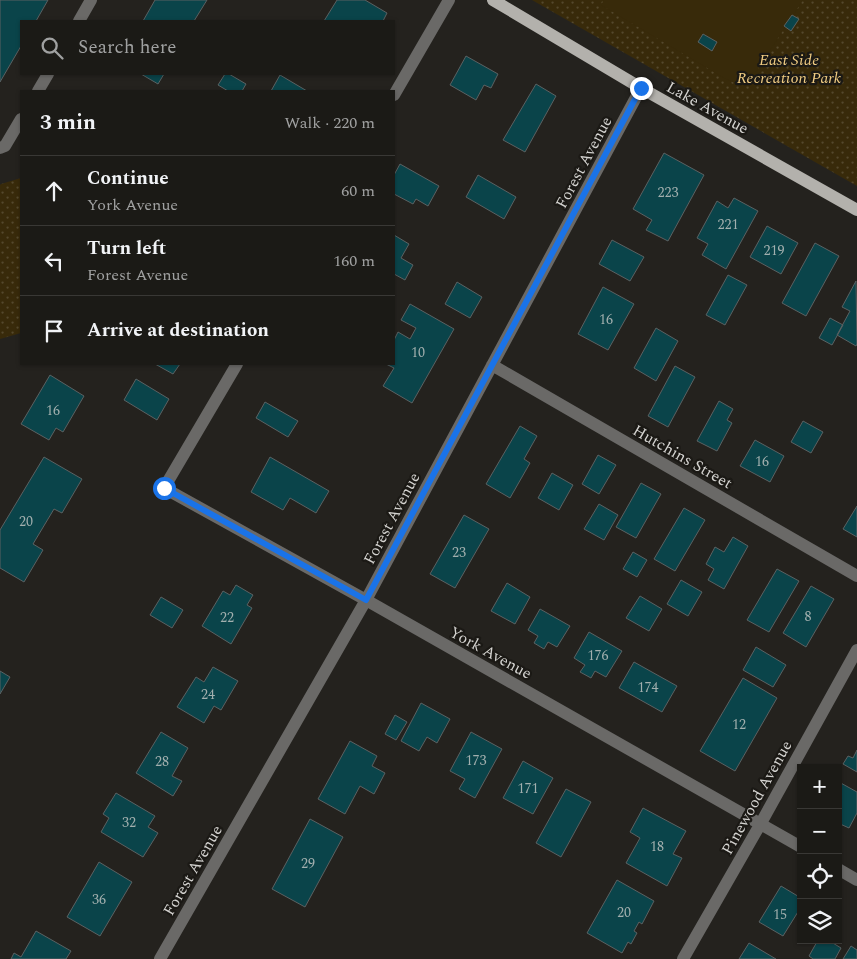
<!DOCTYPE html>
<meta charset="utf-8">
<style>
:root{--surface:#1b1a16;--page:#24231f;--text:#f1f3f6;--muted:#a0a1a1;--line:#393835}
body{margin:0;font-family:Spectral,serif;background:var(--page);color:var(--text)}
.controls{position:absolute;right:15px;bottom:15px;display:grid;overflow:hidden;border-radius:0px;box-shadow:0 1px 4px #0004}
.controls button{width:45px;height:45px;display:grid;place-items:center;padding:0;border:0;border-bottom:1px solid var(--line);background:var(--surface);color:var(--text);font:25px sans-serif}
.stop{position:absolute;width:15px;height:15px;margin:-11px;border:4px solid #1a73e8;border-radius:50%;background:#fff}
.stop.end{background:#1a73e8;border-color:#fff;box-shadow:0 1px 5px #0008}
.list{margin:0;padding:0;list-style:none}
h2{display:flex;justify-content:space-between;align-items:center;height:65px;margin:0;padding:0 20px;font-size:21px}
h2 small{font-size:16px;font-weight:400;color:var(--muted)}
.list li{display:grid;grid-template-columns:32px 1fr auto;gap:15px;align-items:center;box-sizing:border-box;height:70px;padding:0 20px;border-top:1px solid var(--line)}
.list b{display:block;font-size:19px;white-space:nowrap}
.list p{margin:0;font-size:16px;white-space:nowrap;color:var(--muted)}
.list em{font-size:16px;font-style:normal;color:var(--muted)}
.icon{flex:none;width:28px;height:28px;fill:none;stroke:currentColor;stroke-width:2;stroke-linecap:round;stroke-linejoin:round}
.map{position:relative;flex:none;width:857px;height:959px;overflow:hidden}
.search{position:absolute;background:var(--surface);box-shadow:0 1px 4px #0004;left:20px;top:20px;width:375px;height:55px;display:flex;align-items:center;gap:12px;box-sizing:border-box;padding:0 18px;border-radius:0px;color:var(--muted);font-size:19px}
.panel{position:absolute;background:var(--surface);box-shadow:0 1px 4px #0004;left:20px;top:90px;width:375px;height:275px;border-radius:0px}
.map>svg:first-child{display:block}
.grass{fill:url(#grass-dots)}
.pitch{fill:#382a0a}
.building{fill:#0a444a;stroke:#5b6162}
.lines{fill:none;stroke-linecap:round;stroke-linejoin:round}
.minor{stroke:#6a6967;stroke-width:12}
.major{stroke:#b3b1ac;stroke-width:12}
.route{stroke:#1a73e8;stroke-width:6}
.labels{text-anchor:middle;stroke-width:4.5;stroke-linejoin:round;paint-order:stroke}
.number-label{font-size:14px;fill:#a2afae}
.park-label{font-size:16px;font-style:italic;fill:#efcb82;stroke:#1b1915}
.street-label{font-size:16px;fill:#d4d3d0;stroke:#1b1915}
</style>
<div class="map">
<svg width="857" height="959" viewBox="0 0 857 959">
<defs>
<pattern id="grass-dots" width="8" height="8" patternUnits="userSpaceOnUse" patternTransform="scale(1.25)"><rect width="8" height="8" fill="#382a0a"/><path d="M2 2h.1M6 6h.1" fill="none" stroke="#54482d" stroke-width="1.8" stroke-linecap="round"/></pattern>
</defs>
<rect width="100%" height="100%" fill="#24221e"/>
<path class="grass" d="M532,0H857V186Z
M21,178V333L0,339V185L1,184Z"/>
<path class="pitch" d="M604,0H803L748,84L741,86L724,78L601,5Z"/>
<path class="building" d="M0,0H48L36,21H21V46L0,82Z
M155,0H207L194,21H143Z
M337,0H365L387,13L383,21H324Z
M792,15L799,19L791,31L784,26Z
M703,34L717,42L712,51L698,42Z
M466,56L498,74L491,88L484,85L476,100L450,85Z
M141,74H164L158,84Z
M225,74H229L246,84L242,91H228L218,85Z
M280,75L307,91H271Z
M536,84L556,96L525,152L503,140Z
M664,153L704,175L668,241L646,230L652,220L633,209Z
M400,164L439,186L428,206L416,199L413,204L394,194V175Z
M478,175L516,197L504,219L466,197Z
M734,198L758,211L726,269L702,255L708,244L697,238L717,201L728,208Z
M767,226L798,243L781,274L750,257Z
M394,235L409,244L401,258L413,265L405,280L394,274Z
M612,240L644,257L630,281L599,264Z
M815,243L839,256L806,316L782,303Z
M728,275L747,285L725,325L706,315Z
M856,281L857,344L856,346L837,335L850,311L842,307Z
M457,282L482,297L470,318L445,304Z
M603,287L634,304L608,350L578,334Z
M410,304L454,329L412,403L383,386L394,368L386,364H394V340L398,332L410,339L416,328L401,320Z
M830,318L843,325L832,345L819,338Z
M656,328L678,341L656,381L634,368Z
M155,364H180L173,374Z
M675,366L695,377L668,427L648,416Z
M50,375L84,396L63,432L56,428L49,440L21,424Z
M136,379L169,399L157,420L124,400Z
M719,401L733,409L727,420L732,423L717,451L697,441Z
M265,402L298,421L288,437L256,418Z
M803,421L823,432L811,453L791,442Z
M520,426L537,436L524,459L530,463L510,498L486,484Z
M755,440L784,456L770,482L740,466Z
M598,455L616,465L599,494L582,484Z
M44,457L82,479L62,513L54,509L33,544L43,550L24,582L0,568V530Z
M270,457L329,491L316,513L290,498L283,510L251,492Z
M552,473L573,485L559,510L538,498Z
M641,483L661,494L636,538L616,527Z
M599,504L618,515L604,540L584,529Z
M857,506V537L843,529Z
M684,508L705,520L675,571L654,559Z
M464,515L489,529L455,588L430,574Z
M733,537L748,546L724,589L708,580L714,569L706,564L715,547L724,552Z
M633,552L647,560L637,577L623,569Z
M777,569L799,581L769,632L747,620Z
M681,580L702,592L688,616L667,604Z
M507,583L530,597L515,624L491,611Z
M236,585L253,595L247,605L252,608L231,644L202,626L223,591L230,595Z
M811,586L834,599L806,647L783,633Z
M640,596L662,609L649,631L626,618Z
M161,597L183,610L172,628L150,615Z
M540,609L570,626L557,647L548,642L544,649L534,643L538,636L528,630Z
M589,632L622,651L606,677L595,671L591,678L580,672L585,665L574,658Z
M756,647L786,665L773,687L743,670Z
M634,662L677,686L662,712L619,688Z
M213,667L238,681L221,710L214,706L204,723L177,707L196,677L204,682Z
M0,671L10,677L0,694Z
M743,678L777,698L735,771L700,751Z
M421,703L450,719L437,743L427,737L419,751L401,741Z
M395,715L407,722L396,740L385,734Z
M161,732L188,748L172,776L182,781L173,796L136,773Z
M471,732L502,749L475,798L459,789L465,779L450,771Z
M350,741L377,756L372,766L385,773L374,794L360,786L345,814L318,799Z
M857,750V772L843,764L848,756L853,758Z
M523,761L553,778L533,814L503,798Z
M839,782L857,792V813L849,828L838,823V784Z
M566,789L591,802L561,857L536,843Z
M116,793L155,816L148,827L158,833L143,857L101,832L109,818L103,814Z
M643,808L686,831L673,854L682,858L667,886L626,863L640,838L630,832Z
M310,819L343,837L305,907L272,889Z
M99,862L132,882L100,936L67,917Z
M617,880L654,901L642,924L639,922L634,931L637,933L631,944L628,942L622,953L587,933Z
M781,886L801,898V907L783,936L759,922Z
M36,931L71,951L66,959H11L14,953L21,957Z
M818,940H828L841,948L835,959H813L809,956Z
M749,943L776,959H739Z
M851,946L857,950V959H843Z"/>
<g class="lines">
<path class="minor" d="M79,21L91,0
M38,91L48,74
M394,95L449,0
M0,148L5,146L21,119
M237,364L164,488L366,600L801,847
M492,365L857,576
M838,869L857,880
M160,959L366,600L641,88
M683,959L761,823L857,650"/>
<path class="major" d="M493,0L641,88L857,210"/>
</g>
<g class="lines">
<path class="route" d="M164,488L366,600L641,88"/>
</g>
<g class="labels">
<g class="number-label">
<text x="668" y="197">223</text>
<text x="728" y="229">221</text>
<text x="774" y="255">219</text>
<text x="606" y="324">16</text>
<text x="418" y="357">10</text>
<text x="53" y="415">16</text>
<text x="762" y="466">16</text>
<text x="26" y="526">20</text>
<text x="459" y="557">23</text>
<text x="808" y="621">8</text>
<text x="227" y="622">22</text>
<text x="598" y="660">176</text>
<text x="648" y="692">174</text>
<text x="208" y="699">24</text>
<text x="739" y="729">12</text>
<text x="476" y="765">173</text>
<text x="162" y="766">28</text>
<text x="528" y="793">171</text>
<text x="129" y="827">32</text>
<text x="657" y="851">18</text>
<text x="308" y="868">29</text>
<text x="99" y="904">36</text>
<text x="624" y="917">20</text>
<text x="780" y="919">15</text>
</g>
<g class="park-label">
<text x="789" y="65">East Side<tspan x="789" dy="18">Recreation Park</tspan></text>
</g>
<g class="street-label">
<text transform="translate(708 107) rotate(29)" y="6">Lake Avenue</text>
<text transform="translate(583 162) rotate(-62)" y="6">Forest Avenue</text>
<text transform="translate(683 456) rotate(30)" y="6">Hutchins Street</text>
<text transform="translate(391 518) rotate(-62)" y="6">Forest Avenue</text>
<text transform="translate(491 652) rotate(29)" y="6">York Avenue</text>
<text transform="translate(756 797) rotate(-61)" y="6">Pinewood Avenue</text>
<text transform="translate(192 870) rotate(-60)" y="6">Forest Avenue</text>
</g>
</g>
</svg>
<div class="controls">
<button>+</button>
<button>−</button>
<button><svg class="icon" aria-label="locate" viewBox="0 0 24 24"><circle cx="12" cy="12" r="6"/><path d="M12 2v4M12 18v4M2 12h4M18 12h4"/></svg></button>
<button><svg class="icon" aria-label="layers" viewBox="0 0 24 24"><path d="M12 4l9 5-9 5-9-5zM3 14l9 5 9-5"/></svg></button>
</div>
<div class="stop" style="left:164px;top:488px"></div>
<div class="stop end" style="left:641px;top:88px"></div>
<div class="search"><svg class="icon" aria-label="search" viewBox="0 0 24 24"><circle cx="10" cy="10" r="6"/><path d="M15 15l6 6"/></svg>Search here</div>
<section class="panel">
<h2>3 min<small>Walk · 220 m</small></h2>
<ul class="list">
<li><svg class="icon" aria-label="ahead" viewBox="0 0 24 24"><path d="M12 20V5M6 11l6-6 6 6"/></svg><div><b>Continue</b><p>York Avenue</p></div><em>60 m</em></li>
<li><svg class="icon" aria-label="left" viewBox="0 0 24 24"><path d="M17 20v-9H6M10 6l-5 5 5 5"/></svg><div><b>Turn left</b><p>Forest Avenue</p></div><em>160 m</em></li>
<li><svg class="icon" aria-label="arrive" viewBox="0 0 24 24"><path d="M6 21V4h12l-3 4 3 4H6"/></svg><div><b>Arrive at destination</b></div></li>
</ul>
</section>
</div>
